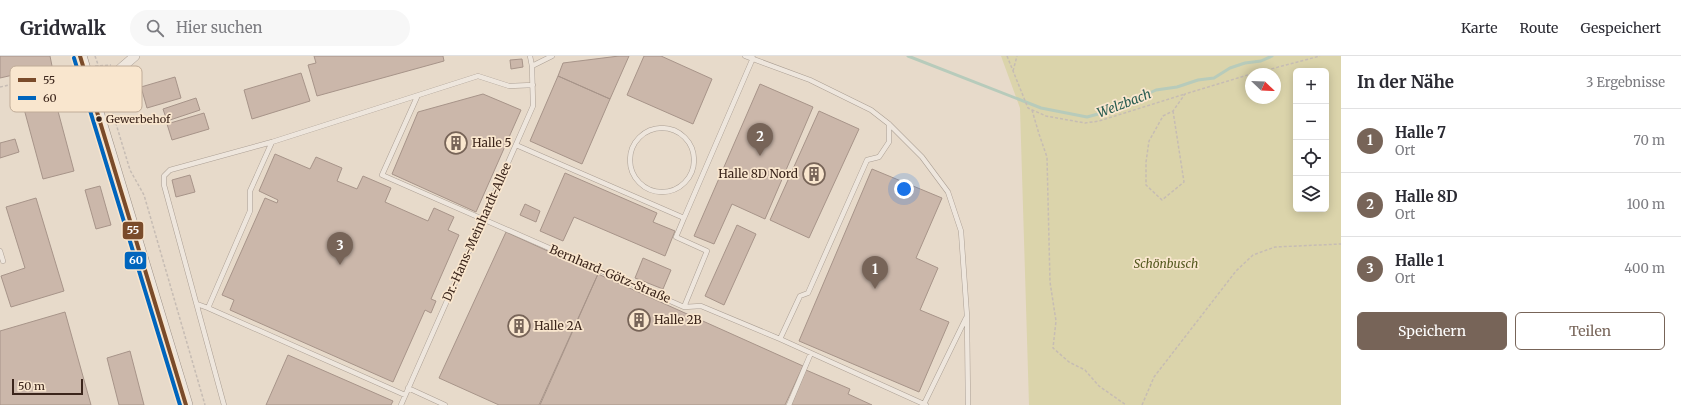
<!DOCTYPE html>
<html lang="de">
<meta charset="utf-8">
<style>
:root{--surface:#fff;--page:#f7f7f7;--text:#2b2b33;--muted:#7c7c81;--line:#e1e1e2;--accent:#776458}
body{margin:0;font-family:Merriweather,serif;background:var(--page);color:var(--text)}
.controls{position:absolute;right:12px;top:12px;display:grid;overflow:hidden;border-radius:6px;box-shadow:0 2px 10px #0003}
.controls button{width:36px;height:36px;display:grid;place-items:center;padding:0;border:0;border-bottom:1px solid var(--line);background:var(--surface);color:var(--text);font:20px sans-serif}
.compass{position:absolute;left:1245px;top:12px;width:36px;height:36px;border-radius:50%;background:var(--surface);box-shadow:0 2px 10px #0003;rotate:113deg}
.scale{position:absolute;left:12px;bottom:10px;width:71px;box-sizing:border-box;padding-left:4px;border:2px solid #3b251b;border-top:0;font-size:11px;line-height:14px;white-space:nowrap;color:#3b251b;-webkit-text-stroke:3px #f9e6ce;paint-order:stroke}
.you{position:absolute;left:904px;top:133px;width:14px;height:14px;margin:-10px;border:3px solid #fff;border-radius:50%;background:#1a73e8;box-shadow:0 0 0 6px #1a73e833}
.badge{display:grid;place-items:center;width:26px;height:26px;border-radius:50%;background:var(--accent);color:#fff;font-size:13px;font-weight:700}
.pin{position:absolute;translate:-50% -33px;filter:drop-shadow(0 1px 2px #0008)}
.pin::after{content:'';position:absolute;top:21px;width:14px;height:12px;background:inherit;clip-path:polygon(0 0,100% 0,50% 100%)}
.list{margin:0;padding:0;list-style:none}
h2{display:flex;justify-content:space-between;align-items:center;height:52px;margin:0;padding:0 16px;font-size:17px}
h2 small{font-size:13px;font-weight:400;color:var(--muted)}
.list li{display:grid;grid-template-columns:26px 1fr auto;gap:12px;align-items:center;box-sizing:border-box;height:64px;padding:0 16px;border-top:1px solid var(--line)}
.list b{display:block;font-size:15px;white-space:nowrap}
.list p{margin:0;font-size:13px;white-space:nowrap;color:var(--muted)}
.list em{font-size:13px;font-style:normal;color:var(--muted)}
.actions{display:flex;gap:8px;padding:12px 16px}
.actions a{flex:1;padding:9px 0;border:1px solid var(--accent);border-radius:6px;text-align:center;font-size:14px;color:var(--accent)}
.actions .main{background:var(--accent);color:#fff}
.icon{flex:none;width:22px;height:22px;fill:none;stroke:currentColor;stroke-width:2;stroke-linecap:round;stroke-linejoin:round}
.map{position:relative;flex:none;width:1341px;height:349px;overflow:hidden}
header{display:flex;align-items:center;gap:24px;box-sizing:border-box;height:56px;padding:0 20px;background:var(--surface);border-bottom:1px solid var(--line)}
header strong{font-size:19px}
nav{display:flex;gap:22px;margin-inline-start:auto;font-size:14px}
.search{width:280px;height:36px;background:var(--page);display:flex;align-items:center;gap:10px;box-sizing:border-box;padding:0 14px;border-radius:22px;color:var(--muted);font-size:15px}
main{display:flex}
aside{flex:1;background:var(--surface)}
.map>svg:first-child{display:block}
.green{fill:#dbd4ab;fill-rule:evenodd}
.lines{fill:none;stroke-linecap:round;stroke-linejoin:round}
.stream{stroke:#b7cbbb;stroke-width:3}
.building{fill:#cbb7aa;stroke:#a79489}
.service-casing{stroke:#ab9f94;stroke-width:5.5}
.minor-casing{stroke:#ab9f94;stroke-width:10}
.secondary-casing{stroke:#9b8f84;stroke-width:14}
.path{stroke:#c6bcb4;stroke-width:1.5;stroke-dasharray:3 2;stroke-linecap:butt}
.service{stroke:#eee6dd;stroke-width:4.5}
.minor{stroke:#eee6dd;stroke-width:9}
.secondary{stroke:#eee6dd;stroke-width:13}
.bus-1-casing{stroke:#f9e6ce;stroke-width:7}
.bus-2-casing{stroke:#f9e6ce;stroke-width:7}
.bus-1{stroke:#7a4b2a;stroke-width:4}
.bus-2{stroke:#0065bd;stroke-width:4}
.bus-dot{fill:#3b251b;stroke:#f9e6ce;stroke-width:1.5}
.labels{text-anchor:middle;stroke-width:3.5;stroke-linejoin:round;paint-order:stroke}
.bus-label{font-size:11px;fill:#3b251b;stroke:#f9e6ce;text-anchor:start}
.poi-label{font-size:12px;fill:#3b251b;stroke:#f9e6ce;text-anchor:start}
.street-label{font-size:12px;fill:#3b251b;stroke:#f9e6ce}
.park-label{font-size:12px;font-style:italic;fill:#54591f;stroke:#f9e6ce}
.water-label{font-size:13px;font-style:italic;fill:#285c51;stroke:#f9e6ce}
.key{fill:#f9e6ce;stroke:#c0ac98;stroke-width:1}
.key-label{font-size:11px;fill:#3b251b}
.line-badge{stroke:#f9e6ce;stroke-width:1.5}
.badge-label{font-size:11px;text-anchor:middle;font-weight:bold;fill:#fff}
</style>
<header>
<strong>Gridwalk</strong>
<div class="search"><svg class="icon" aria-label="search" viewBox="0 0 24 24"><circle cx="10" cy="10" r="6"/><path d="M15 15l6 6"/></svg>Hier suchen</div>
<nav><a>Karte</a><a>Route</a><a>Gespeichert</a></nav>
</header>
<main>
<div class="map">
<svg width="1341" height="349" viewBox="0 0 1341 349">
<rect width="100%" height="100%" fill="#e7daca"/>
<path class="green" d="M1001,0H1341V349H1029L1020,52ZM1296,15H1326V153H1296ZM1251,18H1275V42H1251Z"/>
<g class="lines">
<path class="stream" d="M908,0L1041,52L1087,61L1113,54L1156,34L1177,31L1198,24L1214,22L1230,12L1245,7L1261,5L1272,0"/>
</g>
<path class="building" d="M0,0H50L52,10L0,22Z
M314,0H443L444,5L317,40L308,9L316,7Z
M619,0H629L610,43L558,20L563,7Z
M644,0H661L712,23L693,68L627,39Z
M522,3L523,11L511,13L510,4Z
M301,17L310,45L252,63L244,34Z
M558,20L610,43L582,108L530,85Z
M175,21L181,42L147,52L141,31Z
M760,28L813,51L765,163L732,148L714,188L694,180Z
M51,29L74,115L43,123L20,38Z
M483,38L521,54L476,156L392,118L418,56Z
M196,42L200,54L167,65L163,53Z
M819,55L859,73L809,182L770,164Z
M204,57L209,73L172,84L167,68Z
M15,83L19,96L0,102V87Z
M275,98L310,113L316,101L342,112L337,125L357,133L363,120L391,132L385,146L428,165L434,152L454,161L448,174L459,179L431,243L436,245L431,257L425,254L393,326L230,254L234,244L222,239L265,142L277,147L278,144L259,135Z
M872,113L942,142L916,202L938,212L920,254L949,266L919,336L799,285Z
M565,117L657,157L653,166L675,175L665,200L574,161L563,185L540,175Z
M190,119L195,136L176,141L172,124Z
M100,130L111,169L96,173L85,134Z
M36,142L64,235L11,251L1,220L25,212L6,151Z
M525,148L540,155L536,166L520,159Z
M737,169L756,178L724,249L705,240Z
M506,176L598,218L539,349H499L439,322Z
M643,202L671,214L663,233L635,222Z
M598,218L803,310L785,349H540Z
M65,256L91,349H0V275Z
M130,295L144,349H119L107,302Z
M288,299L393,345L391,349H266Z
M806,314L850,333L848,338L872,349H791Z"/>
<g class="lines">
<g class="service-casing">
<path id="service" d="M745,0L810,24L871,54L889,68L922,101L948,136L961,175L967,260L968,349
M532,10L552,0
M417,41L382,119L684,251L701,250L780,283L926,349
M630 104a32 32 0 1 1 64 0a32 32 0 1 1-64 0Z
M272,86L250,135V155L208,252L405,339
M516,89L684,162L676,181L707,195L684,251
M684,162L753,2
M0,195L3,205
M197,248L208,252
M780,283L800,240L808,237L867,104L879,101L889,86V68
M408,332L445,349
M924,348L966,262
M224,349L164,129V120L170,114L272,86L478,20L509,30L533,29
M401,349L533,50L532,10L530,0
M789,349L811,297"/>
</g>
<g class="minor-casing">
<path id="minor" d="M93,44L103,26L115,21L120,13L135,0"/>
</g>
<g class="secondary-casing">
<path id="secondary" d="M80,0L186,349"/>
</g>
<path class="path" d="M95,0L101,17
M1007,0L1028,52L1046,60L1085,67L1099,65L1185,38
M95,10L111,9
M1013,15L1017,0
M1252,18L1320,0
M0,31L73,15
M107,38L130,114L144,139L205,349
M1032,54L1039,78L1047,101L1050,226L1056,265L1053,292L1069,306L1085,314L1099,330L1126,349
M1173,55L1184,126L1162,144L1146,129V106L1149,85L1163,60L1173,55L1185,38L1251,18
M1142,349L1154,321L1236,215L1253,199L1275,191L1341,188"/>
<use href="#service" class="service"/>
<use href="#minor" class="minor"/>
<use href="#secondary" class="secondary"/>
<g class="bus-1-casing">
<path id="bus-1" d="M80,0L186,349"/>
</g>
<g class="bus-2-casing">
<path id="bus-2" d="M74,2L180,349"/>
</g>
<use href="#bus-1" class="bus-1"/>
<use href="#bus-2" class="bus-2"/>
</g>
<defs>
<g id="building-ring" transform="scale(1.15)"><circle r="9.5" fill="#f9e6ce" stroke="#776458" stroke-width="1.5"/><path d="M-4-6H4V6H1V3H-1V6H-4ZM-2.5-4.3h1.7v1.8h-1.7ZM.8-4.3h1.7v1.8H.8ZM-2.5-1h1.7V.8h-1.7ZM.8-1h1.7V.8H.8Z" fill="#776458"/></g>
</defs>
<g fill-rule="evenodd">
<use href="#building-ring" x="456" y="87"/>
<use href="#building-ring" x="814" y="118"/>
<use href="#building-ring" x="639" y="264"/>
<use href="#building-ring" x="519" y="270"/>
</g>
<circle class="bus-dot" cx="99" cy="63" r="3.5"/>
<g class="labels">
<g class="bus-label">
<text x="106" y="67">Gewerbehof</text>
</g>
<g class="poi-label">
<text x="472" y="91">Halle 5</text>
<text x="798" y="122" text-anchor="end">Halle 8D Nord</text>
<text x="654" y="268">Halle 2B</text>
<text x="534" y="274">Halle 2A</text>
</g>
<g class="street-label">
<text transform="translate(477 176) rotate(-66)" y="4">Dr.-Hans-Meinhardt-Allee</text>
<text transform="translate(610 218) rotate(23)" y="4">Bernhard-Götz-Straße</text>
</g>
<g class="park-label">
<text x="1166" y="212">Schönbusch</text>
</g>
<g class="water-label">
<text transform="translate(1124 47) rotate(-21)" y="5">Welzbach</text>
</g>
</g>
<rect x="10" y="10" width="132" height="46" rx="6" class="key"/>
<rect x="18" y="22" width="18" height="4" fill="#7a4b2a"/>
<rect x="18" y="40" width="18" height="4" fill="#0065bd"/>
<g class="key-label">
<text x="43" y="28">55</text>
<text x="43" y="46">60</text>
</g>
<g class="line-badge">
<rect x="122" y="165" width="22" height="19" rx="4" fill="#7a4b2a"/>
<rect x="124" y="195" width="23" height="19" rx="4" fill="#0065bd"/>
</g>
<g class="badge-label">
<text x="133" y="178">55</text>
<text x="136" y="208">60</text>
</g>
</svg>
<div class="controls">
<button>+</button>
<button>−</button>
<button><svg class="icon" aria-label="locate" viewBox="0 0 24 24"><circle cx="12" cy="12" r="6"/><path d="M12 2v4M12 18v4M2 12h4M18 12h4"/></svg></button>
<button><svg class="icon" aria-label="layers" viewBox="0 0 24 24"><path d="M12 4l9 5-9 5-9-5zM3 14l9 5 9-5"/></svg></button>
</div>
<svg class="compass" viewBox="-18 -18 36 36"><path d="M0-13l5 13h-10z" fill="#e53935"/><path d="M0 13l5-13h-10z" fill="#7c7c81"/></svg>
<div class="scale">50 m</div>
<div class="you"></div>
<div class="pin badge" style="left:875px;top:233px">1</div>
<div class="pin badge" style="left:760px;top:100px">2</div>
<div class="pin badge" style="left:340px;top:209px">3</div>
</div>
<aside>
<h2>In der Nähe<small>3 Ergebnisse</small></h2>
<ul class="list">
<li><span class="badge">1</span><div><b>Halle 7</b><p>Ort</p></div><em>70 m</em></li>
<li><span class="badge">2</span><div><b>Halle 8D</b><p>Ort</p></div><em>100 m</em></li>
<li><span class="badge">3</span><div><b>Halle 1</b><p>Ort</p></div><em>400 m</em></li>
</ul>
<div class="actions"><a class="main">Speichern</a><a>Teilen</a></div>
</aside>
</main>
